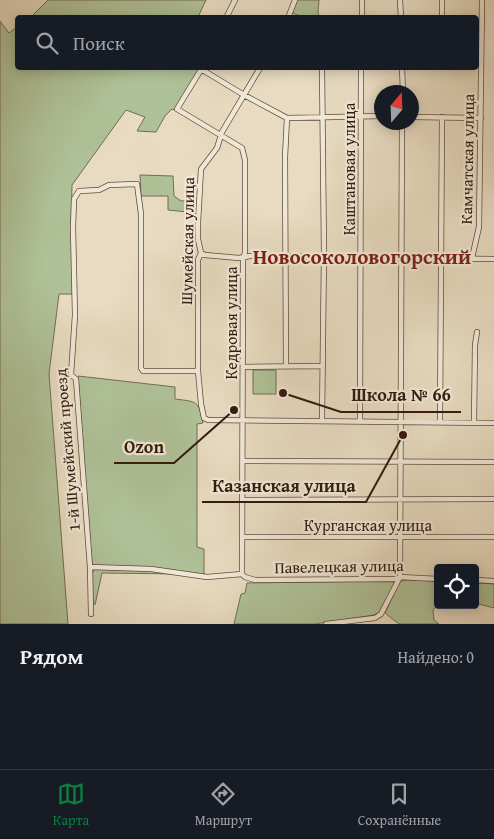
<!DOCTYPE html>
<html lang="ru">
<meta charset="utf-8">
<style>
:root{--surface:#171b24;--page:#242831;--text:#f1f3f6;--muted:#9ea1a6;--line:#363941;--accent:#0b8043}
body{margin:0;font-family:"Gentium Book Plus",serif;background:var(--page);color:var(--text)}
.controls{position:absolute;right:15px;bottom:15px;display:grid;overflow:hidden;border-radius:5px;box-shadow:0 2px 12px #0003}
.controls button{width:45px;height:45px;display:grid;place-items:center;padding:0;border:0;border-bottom:1px solid var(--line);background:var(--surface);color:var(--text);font:25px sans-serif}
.compass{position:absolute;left:374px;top:85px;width:45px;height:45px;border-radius:50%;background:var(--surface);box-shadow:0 2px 12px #0003;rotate:19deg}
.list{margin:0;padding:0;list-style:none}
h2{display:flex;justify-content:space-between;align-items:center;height:65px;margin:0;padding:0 20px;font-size:21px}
h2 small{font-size:16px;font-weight:400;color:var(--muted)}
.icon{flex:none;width:28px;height:28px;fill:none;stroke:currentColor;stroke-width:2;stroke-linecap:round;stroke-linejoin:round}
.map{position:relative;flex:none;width:494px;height:624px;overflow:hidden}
.search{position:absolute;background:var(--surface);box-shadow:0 2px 12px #0003;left:15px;right:15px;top:15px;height:55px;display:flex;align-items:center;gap:12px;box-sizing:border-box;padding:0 18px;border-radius:5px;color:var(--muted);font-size:19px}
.sheet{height:145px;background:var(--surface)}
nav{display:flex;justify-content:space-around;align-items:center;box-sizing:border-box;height:70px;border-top:1px solid var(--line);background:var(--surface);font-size:14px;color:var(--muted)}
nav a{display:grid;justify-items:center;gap:2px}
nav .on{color:var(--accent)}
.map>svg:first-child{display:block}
.green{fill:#afc198;stroke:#726d52}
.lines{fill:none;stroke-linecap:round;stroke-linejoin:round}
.street-casing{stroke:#614a3a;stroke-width:6}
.street{stroke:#f0e8d7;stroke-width:4.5}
.labels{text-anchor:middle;stroke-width:4.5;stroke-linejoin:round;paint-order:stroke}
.street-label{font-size:16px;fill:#34190d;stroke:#f0e8d7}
.district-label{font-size:21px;font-weight:bold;fill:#7a1f14;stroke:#f0e8d7}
.leader{fill:none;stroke:#34190d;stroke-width:2}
.callout-dot{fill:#34190d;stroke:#f0e8d7;stroke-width:2}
.callout-label{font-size:18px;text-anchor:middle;font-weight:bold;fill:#34190d;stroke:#f0e8d7;stroke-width:4.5;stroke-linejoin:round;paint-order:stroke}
</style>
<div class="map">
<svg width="494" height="624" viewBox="0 0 494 624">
<rect width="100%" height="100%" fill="#e8dbc1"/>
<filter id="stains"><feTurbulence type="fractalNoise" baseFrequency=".004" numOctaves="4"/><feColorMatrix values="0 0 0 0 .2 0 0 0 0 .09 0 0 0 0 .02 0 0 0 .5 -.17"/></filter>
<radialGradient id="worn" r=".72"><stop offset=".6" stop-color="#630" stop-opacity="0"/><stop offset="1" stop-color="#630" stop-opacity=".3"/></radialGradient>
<path class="green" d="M48,0H206L198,17H31Z
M293,0H319L318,12L319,17C308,17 298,18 289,10Z
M0,21L9,33L17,27L18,68H202L175,110L172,109L165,116L156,132L137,131L145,117L126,110L72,185L71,228L74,294H59L49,374L68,624H0Z
M140,175L173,176L174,196L181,201L198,200L197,213L168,210V196H141Z
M253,370H276V394H253Z
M78,376L175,387V399C198,402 198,400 203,423L197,424V547L204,549V575L151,567L96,566L91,563L90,558Z
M95,569L151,571L179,574L102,573L95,605L93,603L91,575Z
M407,580L438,581V605L433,610L434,620L439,624H399L385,613L398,585L401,581Z
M392,581L395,584L380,612L374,615L315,624H234L241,594L245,593L247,583Z
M475,583L494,584V608L475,603Z"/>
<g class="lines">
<g class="street-casing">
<path id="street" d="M400,0L401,18
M442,0V18
M226,18L235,0
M288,18L295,0
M362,18V0
M202,68L177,109L242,148L245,160V252L243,261L242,574
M260,68L222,132L217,148L201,169L198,222V239L201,253L198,260V371L201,404L204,418L208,420L494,423
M322,68L324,253L322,421
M402,68L403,92
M201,69L244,95L287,118L382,116
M412,117L481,118
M201,253L205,255L239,258L250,256L494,259
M472,258L479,227L482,0
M286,366L285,157L287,118
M243,367L323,366
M360,421L361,68
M440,422L442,117
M474,423L475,345L477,332
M243,461L494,462
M243,500L494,499
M242,537H494
M90,567L151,569L207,577L242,574
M242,574L245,577L255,580L395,579L400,577L438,579
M475,580L494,581
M91,614L90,567L76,379L71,375L75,315L73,228L74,199L79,191L99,190L109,185L137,184L141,214V368L143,371H198
M326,624L375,618L381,614L400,577L402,122"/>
</g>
<use href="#street" class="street"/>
</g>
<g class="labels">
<g class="street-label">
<text transform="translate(467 159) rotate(-89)" y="6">Камчатская улица</text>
<text transform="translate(349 169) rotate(-90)" y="6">Каштановая улица</text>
<text transform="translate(187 241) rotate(-89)" y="6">Шумейская улица</text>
<text transform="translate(231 323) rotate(-90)" y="6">Кедровая улица</text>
<text transform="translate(67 450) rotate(-95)" y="6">1-й Шумейский проезд</text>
<text x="368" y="531">Курганская улица</text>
<text transform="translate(339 566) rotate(-1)" y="6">Павелецкая улица</text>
</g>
<g class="district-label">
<text x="362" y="264">Новосоколовогорский</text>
</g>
</g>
<path class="leader" d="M283 393L341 412H461M234 410L174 463H114M403 435L366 502H202"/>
<g class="callout-dot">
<circle cx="283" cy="393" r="5"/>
<circle cx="234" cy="410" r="5"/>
<circle cx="403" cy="435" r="5"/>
</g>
<g class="callout-label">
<text x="401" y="401">Школа № 66</text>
<text x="144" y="453">Ozon</text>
<text x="284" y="492">Казанская улица</text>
</g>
<rect width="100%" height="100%" filter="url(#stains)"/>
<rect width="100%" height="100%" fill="url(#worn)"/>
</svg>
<div class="controls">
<button><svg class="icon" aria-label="locate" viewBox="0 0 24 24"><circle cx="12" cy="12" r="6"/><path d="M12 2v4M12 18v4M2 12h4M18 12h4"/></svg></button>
</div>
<svg class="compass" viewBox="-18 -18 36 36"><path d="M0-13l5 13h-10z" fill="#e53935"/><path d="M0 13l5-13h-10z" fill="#9ea1a6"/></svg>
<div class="search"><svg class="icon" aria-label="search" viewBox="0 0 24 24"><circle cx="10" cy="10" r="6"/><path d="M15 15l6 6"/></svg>Поиск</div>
</div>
<section class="sheet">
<h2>Рядом<small>Найдено: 0</small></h2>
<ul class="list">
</ul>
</section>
<nav>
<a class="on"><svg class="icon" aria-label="map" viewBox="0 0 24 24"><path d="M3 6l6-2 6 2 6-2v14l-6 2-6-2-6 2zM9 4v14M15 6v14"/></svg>Карта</a>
<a><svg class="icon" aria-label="directions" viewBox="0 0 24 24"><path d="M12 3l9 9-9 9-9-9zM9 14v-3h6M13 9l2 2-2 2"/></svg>Маршрут</a>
<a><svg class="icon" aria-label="saved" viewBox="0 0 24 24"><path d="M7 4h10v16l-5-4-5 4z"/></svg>Сохранённые</a>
</nav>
